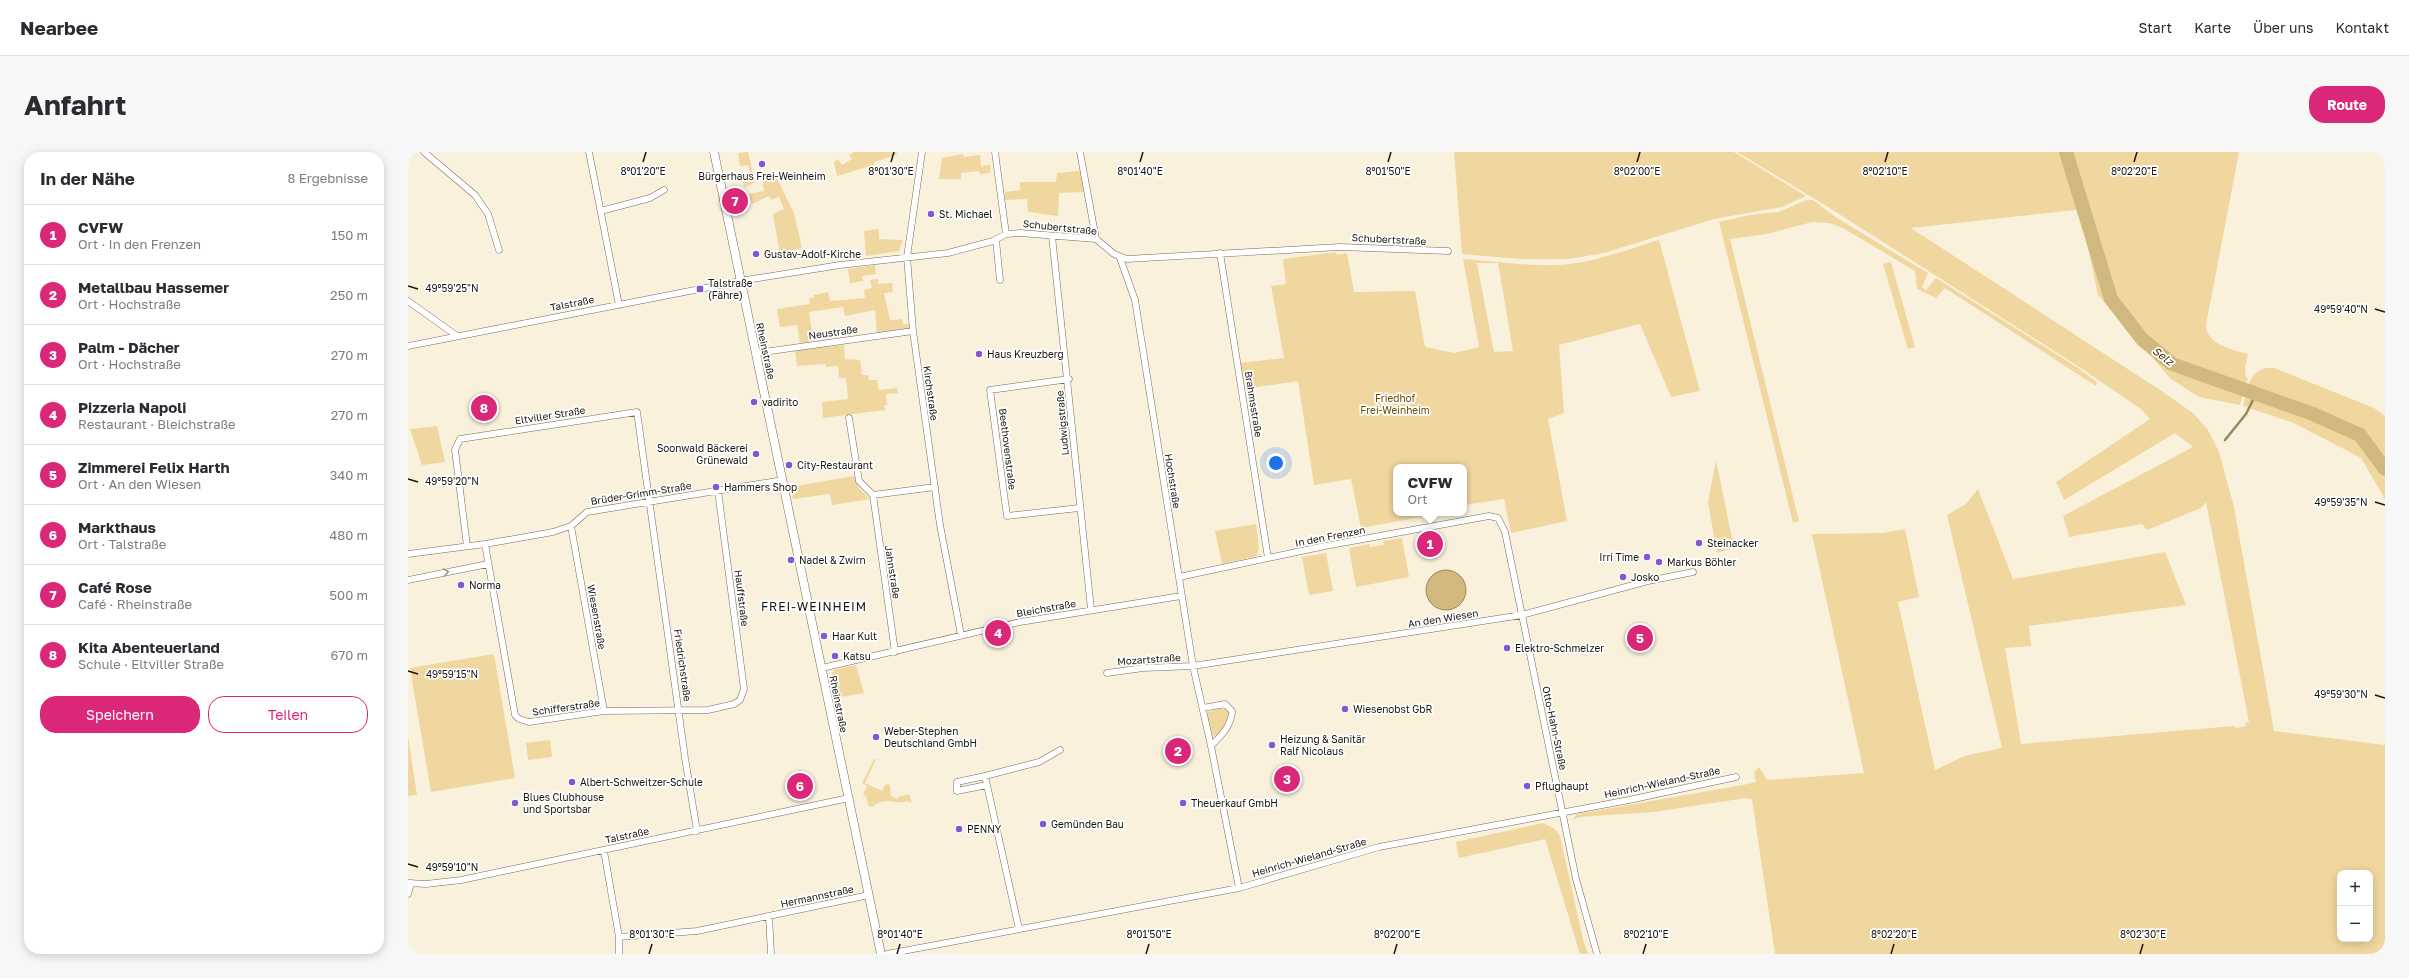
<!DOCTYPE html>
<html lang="de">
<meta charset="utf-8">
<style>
:root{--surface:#fff;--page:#f7f7f7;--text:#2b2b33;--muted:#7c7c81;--line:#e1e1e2;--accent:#db2777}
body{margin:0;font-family:"Golos Text",sans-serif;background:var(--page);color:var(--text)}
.controls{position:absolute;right:12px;bottom:12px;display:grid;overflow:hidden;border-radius:8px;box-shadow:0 2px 10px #0003}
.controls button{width:36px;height:36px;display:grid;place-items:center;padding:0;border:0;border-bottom:1px solid var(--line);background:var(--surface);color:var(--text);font:20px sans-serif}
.you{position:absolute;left:868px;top:311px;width:14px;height:14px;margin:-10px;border:3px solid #fff;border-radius:50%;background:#1a73e8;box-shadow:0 0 0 6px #1a73e833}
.badge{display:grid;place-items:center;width:26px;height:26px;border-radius:50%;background:var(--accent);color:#fff;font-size:13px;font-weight:700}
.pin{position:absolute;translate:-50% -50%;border:2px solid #fff;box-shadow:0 1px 4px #0006}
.popup{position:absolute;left:985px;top:312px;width:74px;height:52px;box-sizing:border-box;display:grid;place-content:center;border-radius:8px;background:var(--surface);filter:drop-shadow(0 1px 3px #0005);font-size:13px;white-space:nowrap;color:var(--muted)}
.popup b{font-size:15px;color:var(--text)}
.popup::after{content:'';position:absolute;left:50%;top:100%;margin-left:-8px;border:8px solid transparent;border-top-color:var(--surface)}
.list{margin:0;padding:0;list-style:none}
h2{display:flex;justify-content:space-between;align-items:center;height:52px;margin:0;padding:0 16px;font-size:17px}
h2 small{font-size:13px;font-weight:400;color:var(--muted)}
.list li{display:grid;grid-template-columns:26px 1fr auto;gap:12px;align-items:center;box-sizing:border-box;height:60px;padding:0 16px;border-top:1px solid var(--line)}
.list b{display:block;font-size:15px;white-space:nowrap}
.list p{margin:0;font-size:13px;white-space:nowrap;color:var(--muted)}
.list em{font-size:13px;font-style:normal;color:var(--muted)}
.actions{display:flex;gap:8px;padding:12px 16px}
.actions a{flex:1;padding:9px 0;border:1px solid var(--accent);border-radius:16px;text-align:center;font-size:14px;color:var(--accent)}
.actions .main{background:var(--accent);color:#fff}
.map{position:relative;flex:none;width:1977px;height:802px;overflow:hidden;border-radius:16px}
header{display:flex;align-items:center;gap:24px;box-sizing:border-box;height:56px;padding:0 20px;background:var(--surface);border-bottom:1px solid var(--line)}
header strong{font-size:19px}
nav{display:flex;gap:22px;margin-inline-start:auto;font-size:14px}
.intro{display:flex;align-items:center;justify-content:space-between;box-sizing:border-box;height:96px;padding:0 24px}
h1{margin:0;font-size:28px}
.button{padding:10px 18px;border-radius:16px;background:var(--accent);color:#fff;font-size:14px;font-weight:700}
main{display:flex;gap:24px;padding:0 24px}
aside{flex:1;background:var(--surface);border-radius:16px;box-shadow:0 2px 10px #0003}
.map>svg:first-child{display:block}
.green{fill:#f0d7a0;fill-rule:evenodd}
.water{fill:#d1b87f;stroke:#9a875d}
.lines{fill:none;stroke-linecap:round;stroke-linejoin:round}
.stream{stroke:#9a875d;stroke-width:2.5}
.river{stroke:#d1b87f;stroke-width:14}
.minor-casing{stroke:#746b59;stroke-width:7}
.tertiary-casing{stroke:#746b59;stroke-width:9}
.minor{stroke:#fff;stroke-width:6}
.tertiary{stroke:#fff;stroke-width:8}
.oneway{stroke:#979693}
.ticks{fill:none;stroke:#18150e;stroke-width:1.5}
.poi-dot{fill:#8258d1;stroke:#fff;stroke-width:1.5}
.labels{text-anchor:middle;stroke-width:3.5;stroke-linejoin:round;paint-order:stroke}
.poi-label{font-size:10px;fill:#18150e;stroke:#fff;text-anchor:start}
.street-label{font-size:10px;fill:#18150e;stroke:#fff}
.park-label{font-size:10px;fill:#664d02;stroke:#fff}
.water-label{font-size:11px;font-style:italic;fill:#433101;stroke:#fff}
.quarter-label{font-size:12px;letter-spacing:1px;fill:#18150e;stroke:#fff}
.ticks-label{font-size:10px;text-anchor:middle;fill:#18150e;stroke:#fff;stroke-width:3.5;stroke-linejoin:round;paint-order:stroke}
</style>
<header>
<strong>Nearbee</strong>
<nav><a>Start</a><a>Karte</a><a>Über uns</a><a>Kontakt</a></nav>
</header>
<div class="intro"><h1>Anfahrt</h1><a class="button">Route</a></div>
<main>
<aside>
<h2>In der Nähe<small>8 Ergebnisse</small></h2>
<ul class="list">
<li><span class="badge">1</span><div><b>CVFW</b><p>Ort · In den Frenzen</p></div><em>150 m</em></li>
<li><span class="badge">2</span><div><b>Metallbau Hassemer</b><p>Ort · Hochstraße</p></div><em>250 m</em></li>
<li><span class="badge">3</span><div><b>Palm - Dächer</b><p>Ort · Hochstraße</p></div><em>270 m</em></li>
<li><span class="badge">4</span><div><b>Pizzeria Napoli</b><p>Restaurant · Bleichstraße</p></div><em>270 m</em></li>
<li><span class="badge">5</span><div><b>Zimmerei Felix Harth</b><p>Ort · An den Wiesen</p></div><em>340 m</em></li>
<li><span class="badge">6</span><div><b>Markthaus</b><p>Ort · Talstraße</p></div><em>480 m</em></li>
<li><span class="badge">7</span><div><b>Café Rose</b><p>Café · Rheinstraße</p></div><em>500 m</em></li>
<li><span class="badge">8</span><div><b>Kita Abenteuerland</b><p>Schule · Eltviller Straße</p></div><em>670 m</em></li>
</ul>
<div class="actions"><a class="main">Speichern</a><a>Teilen</a></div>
</aside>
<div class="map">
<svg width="1977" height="802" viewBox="0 0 1977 802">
<rect width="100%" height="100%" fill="#faf1dc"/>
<path class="green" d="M340,0L347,30L336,36L334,23L342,21L340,13L332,14L330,1Z
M446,0H489L488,3L466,10V13L429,24L426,10L430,7L434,13L444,7L441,3Z
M1046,0H1326L1398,44L1374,55L1306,67L1196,101L1161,107H1113L1054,102Z
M1329,0H1831L1798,173C1799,193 1823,197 1840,202L1837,215L1838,225L1840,226L1832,253L1791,245L1763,227L1690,143L1679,91L1676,57L1503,76L1755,240L1785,261L1800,278L1811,300L1826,355L1866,579L1977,593V802H1367L1344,647L1338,646L1245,660L1172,665L1164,668L1169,662L1340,632L1348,630L1346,621L1351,615L1359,628L1456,621L1404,382L1475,381L1497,377L1511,445L1490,450L1527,618L1556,604L1594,596L1539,363L1558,352L1570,337L1605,427L1757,400L1778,453L1621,474L1623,494L1597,496L1613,592L1827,574L1828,576L1838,574L1837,571L1841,570L1798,350L1793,356L1739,378L1734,372L1661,385L1655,364L1785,295L1767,281L1656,348L1648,330L1742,267L1733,257L1676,218L1420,55ZM1932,721H1962V787H1932Z
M555,2L556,5L572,3L573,14L582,13L583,21L572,22L571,19L553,21V27H531L534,6Z
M672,19L676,40L651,41L650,64L620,60L619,47L597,48V40L612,38V30H648L649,21Z
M366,20L386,61L394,96L372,102L365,62L376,57L371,45L363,48L361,44L344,52L341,42L356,39L354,26Z
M1398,48H1405L1429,66L1520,121L1514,135L1518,138L1528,126L1667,214L1689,230L1688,234L1537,136L1528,146L1509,137L1507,119L1435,76L1421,71L1404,70L1359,82L1322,87L1391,369L1385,371L1311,70L1342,63L1371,60Z
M471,77V87L495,88L491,99L458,104L456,79Z
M1251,88L1292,239L1263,245L1232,172L1151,193L1156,261L1140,267L1159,369L1103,381L1096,347L1056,353V315H988V361L1023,363L953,376L943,327L906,333L890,229L836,237L832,211L876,206L863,134L878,132L875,107L928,100L929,103L939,101L946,140L1007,139L1017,195L1046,201L1071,195L1055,107C1090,109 1127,116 1162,112C1193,108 1221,97 1251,88ZM1069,111H1090L1105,199L1086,200Z
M1483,110L1507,195L1500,197L1475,112Z
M467,113L468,122L454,124L455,129L442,131L440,117Z
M470,127V132L484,131L485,140L476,141L482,168L494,167L495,172H502V176L469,181L467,158L437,164L435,155L401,160L405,189L392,191L389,173L372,175L369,157L402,152L401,146H406V143L420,140L422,149L457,146L456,138L464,136L462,128Z
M436,193L437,207L452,208L454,223H460L461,228H469L471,238L489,236L490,241L478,242L479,253H476L477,258L415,266L414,250L440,247L438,226H431L430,214L418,215L417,212L389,214L387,198Z
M1858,216H1866L1966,256L1977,264V347L1953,306L1886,271L1835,254C1839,239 1841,219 1858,216Z
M29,274L37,310L14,313L2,277Z
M1308,308L1326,396L1309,401L1300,350Z
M446,324L451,336L462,347L424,353L422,342L385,347L382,335Z
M848,372L851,396L849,404L814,412L807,379Z
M994,386L1001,425L948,435L941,396L961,392L962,395L976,393L975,389Z
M918,401L925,439L901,443L894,405Z
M86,502L107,626L23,640L2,516Z
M448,513L456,541L427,546L423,523L426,518Z
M814,556L820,559V568L811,583L804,584L798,562L800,560Z
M0,584L9,643L0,644Z
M142,588L144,605L120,608L118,591Z
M466,607H468L457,631L474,639L478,632L482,633L483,644L490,647V645L501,642L504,651L499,649C490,653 481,647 472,650C469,651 468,653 464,655L460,653L458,644L455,643L459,634L454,631Z
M1135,671L1147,677L1152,684L1175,787L1180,802H1172L1137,687L1051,706L1048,690Z"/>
<path class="water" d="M1018 438a20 20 0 1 1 40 0a20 20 0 1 1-40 0Z"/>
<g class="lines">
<path class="stream" d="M1817,288L1838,262L1848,242"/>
<path class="river" d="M1658,0L1703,147L1734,187L1764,212L1905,262L1952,283L1977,317"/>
<g class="minor-casing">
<path id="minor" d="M16,0L67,43L80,62L91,98
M181,0L211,153
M514,0L499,105L505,179L532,373L553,483
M587,0L598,82
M672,0L688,87
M0,3L5,0
M193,59L242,46L256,38
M644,84L683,457
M588,88L592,128
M812,101L860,406
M712,106L727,148L785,514L803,594L831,736
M0,149L49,184
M0,194L338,128L432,113L540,101L585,89L598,82L612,81L688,87L706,102L719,107L932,95L1040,99
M348,201L505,179
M661,227L582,238L599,364L671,356
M441,266L451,329L465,343
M310,339L336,537L332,548L326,552L300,558L196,559L121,570L111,567L107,563L77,392L145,380L163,374L179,360L375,328
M465,343L487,500
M465,343L527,335
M163,374L196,559
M59,394L47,298L52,287L229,260L277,606L289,679
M0,402L77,392
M771,425L917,394L1081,364L1090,366L1097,380L1168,727L1189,802
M0,428L80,412
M414,516L612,470L773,444
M699,521L735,516L785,514L1114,463L1240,429L1285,420
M795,556L817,552L824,559C824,573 813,584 803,594
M577,624L549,630V639L579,633
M196,699L211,785V802
M0,731L18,732L53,728L441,646
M0,742L3,731
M361,764L363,802
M611,777L577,624L631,610L652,598
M211,785L289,779L461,743
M479,802L831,736L971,695L1221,648L1328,625"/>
</g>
<g class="tertiary-casing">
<path id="tertiary" d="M306,0L473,802"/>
</g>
<use href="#minor" class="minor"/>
<use href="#tertiary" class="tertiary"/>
</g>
<defs><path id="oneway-chevron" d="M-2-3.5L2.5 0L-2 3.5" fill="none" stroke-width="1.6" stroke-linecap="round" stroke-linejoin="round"/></defs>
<use class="oneway" href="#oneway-chevron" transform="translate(38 420) rotate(-11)"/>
<path class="ticks" d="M235,10L238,0M483,10L486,0M732,10L735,0M980,10L983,0M1229,10L1232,0M1477,10L1480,0M1726,10L1729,0M0,134L10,137M1967,157L1977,160M0,327L10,330M1967,350L1977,353M0,519L10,522M1967,543L1977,546M0,712L10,715M241,802L244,792M489,802L492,792M738,802L741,792M986,802L989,792M1235,802L1238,792M1483,802L1486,792M1732,802L1735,792"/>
<g class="poi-dot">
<circle cx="354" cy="12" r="4"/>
<circle cx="523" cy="62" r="4"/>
<circle cx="348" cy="102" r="4"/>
<rect x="288" y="133" width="8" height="8" rx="2"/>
<circle cx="571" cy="202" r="4"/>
<circle cx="346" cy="250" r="4"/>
<circle cx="348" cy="302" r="4"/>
<circle cx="381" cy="313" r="4"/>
<circle cx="308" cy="335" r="4"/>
<circle cx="1291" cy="391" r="4"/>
<circle cx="1239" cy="405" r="4"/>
<circle cx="383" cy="408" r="4"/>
<circle cx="1251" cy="410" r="4"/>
<circle cx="1215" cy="425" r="4"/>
<circle cx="53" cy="433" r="4"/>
<circle cx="416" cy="484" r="4"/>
<circle cx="1099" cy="496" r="4"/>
<circle cx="427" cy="504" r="4"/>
<circle cx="937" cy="557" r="4"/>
<circle cx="468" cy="585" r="4"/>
<circle cx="864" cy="593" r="4"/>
<circle cx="164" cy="630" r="4"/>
<circle cx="1119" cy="634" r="4"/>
<circle cx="107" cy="651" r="4"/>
<circle cx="775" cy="651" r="4"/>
<circle cx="635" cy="672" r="4"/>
<circle cx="551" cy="677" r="4"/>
</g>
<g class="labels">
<g class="poi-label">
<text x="354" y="28" text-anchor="middle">Bürgerhaus Frei-Weinheim</text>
<text x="531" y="66">St. Michael</text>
<text x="356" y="106">Gustav-Adolf-Kirche</text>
<text x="300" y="135">Talstraße<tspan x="300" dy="12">(Fähre)</tspan></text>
<text x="579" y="206">Haus Kreuzberg</text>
<text x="354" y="254">vadirito</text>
<text x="340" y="300" text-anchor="end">Soonwald Bäckerei<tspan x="340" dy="12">Grünewald</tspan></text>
<text x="389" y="317">City-Restaurant</text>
<text x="316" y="339">Hammers Shop</text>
<text x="1299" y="395">Steinacker</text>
<text x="1231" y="409" text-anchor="end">Irri Time</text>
<text x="391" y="412">Nadel &amp; Zwirn</text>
<text x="1259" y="414">Markus Böhler</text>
<text x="1223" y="429">Josko</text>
<text x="61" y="437">Norma</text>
<text x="424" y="488">Haar Kult</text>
<text x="1107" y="500">Elektro-Schmelzer</text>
<text x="435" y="508">Katsu</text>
<text x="945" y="561">Wiesenobst GbR</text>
<text x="476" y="583">Weber-Stephen<tspan x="476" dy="12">Deutschland GmbH</tspan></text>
<text x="872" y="591">Heizung &amp; Sanitär<tspan x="872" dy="12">Ralf Nicolaus</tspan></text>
<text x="172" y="634">Albert-Schweitzer-Schule</text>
<text x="1127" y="638">Pflughaupt</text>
<text x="115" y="649">Blues Clubhouse<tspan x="115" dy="12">und Sportsbar</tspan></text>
<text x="783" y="655">Theuerkauf GmbH</text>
<text x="643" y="676">Gemünden Bau</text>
<text x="559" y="681">PENNY</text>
</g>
<g class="street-label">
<text transform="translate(652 75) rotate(6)" y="4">Schubertstraße</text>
<text transform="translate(981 87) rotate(3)" y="4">Schubertstraße</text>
<text transform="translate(164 151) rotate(-11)" y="4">Talstraße</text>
<text transform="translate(425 180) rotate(-8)" y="4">Neustraße</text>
<text transform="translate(358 199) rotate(78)" y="4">Rheinstraße</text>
<text transform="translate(523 241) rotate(82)" y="4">Kirchstraße</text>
<text transform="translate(846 252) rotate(81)" y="4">Brahmsstraße</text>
<text transform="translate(142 263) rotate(-9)" y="4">Eltviller Straße</text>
<text transform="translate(654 271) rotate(-95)" y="4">Ludwigstraße</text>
<text transform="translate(600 297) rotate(83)" y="4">Beethovenstraße</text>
<text transform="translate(765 329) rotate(81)" y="4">Hochstraße</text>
<text transform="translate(233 341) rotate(-9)" y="4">Brüder-Grimm-Straße</text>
<text transform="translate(922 384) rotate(-11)" y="4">In den Frenzen</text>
<text transform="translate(485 420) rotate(81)" y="4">Jahnstraße</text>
<text transform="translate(334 446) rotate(83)" y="4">Hauffstraße</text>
<text transform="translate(638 456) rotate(-10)" y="4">Bleichstraße</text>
<text transform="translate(189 465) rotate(80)" y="4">Wiesenstraße</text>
<text transform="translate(1035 466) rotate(-9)" y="4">An den Wiesen</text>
<text transform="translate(741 507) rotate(-4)" y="4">Mozartstraße</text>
<text transform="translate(275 513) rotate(82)" y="4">Friedrichstraße</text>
<text transform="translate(431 552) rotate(79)" y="4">Rheinstraße</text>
<text transform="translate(158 555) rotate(-8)" y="4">Schifferstraße</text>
<text transform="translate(1147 576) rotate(78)" y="4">Otto-Hahn-Straße</text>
<text transform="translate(1254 630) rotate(-12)" y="4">Heinrich-Wieland-Straße</text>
<text transform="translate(219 683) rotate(-12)" y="4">Talstraße</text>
<text transform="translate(901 705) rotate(-16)" y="4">Heinrich-Wieland-Straße</text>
<text transform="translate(409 744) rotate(-12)" y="4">Hermannstraße</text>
</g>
<g class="park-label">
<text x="987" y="250">Friedhof<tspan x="987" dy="12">Frei-Weinheim</tspan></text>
</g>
<g class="water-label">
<text transform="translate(1755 204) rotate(37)" y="4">Selz</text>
</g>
<g class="quarter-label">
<text x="406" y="459">FREI-WEINHEIM</text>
</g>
</g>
<g class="ticks-label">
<text x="235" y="23">8°01'20"E</text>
<text x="483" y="23">8°01'30"E</text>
<text x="732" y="23">8°01'40"E</text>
<text x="980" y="23">8°01'50"E</text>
<text x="1229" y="23">8°02'00"E</text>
<text x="1477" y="23">8°02'10"E</text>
<text x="1726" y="23">8°02'20"E</text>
<text x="44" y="140">49°59'25"N</text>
<text x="1933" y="161">49°59'40"N</text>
<text x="44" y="333">49°59'20"N</text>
<text x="1933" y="354">49°59'35"N</text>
<text x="44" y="526">49°59'15"N</text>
<text x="1933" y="546">49°59'30"N</text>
<text x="44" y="719">49°59'10"N</text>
<text x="244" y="786">8°01'30"E</text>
<text x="492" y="786">8°01'40"E</text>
<text x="741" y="786">8°01'50"E</text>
<text x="989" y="786">8°02'00"E</text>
<text x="1238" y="786">8°02'10"E</text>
<text x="1486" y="786">8°02'20"E</text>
<text x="1735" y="786">8°02'30"E</text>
</g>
</svg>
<div class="controls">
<button>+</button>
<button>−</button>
</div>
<div class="you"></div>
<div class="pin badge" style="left:1022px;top:392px">1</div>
<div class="popup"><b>CVFW</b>Ort</div>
<div class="pin badge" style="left:770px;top:599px">2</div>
<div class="pin badge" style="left:879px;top:627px">3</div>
<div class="pin badge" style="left:590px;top:481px">4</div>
<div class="pin badge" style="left:1232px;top:486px">5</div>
<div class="pin badge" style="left:392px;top:634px">6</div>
<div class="pin badge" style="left:327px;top:49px">7</div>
<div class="pin badge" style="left:76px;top:256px">8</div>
</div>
</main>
